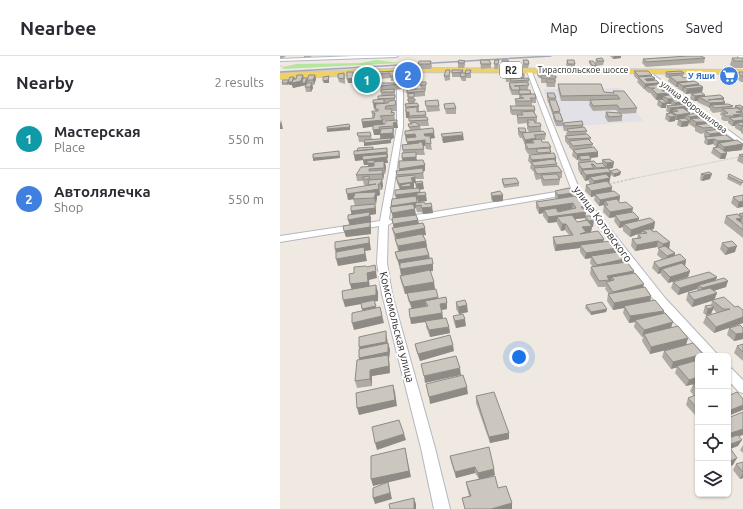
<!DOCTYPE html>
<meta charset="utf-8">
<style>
:root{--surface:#fff;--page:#f2f2f3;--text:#2b2b33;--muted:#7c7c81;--line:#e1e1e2;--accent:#4264fb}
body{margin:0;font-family:Ubuntu,sans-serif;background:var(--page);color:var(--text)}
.controls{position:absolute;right:12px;bottom:12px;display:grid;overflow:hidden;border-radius:6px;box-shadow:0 1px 3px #0004}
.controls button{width:36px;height:36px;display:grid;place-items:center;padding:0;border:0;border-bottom:1px solid var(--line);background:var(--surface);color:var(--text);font:20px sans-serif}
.you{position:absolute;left:239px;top:301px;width:14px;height:14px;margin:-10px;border:3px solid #fff;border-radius:50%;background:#1a73e8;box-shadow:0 0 0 6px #1a73e833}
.badge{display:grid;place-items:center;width:26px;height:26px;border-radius:50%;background:var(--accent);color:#fff;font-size:13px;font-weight:700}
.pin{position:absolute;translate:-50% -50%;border:2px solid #fff;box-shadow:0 1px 4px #0006}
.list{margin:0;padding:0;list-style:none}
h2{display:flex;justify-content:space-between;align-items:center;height:52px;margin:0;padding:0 16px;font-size:17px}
h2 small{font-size:13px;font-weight:400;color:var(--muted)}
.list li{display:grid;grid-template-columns:26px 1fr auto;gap:12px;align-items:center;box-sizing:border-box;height:60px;padding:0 16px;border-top:1px solid var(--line)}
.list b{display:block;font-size:15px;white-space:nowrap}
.list p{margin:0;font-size:13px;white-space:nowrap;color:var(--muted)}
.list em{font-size:13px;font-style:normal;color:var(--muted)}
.icon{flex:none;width:22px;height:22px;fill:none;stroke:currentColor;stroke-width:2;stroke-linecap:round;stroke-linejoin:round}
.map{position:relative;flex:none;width:463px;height:453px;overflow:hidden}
header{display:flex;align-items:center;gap:24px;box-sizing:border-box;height:56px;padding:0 20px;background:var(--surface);border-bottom:1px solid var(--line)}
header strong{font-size:19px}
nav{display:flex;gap:22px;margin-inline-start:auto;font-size:14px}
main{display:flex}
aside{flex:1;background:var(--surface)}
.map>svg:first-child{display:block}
.industrial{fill:#e3e1e8}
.green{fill:#b6e59e}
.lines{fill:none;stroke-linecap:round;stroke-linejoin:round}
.street-casing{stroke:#b4b7c1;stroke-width:2}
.secondary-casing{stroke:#b4b7c1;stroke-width:2}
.primary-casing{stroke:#c9c9c9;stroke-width:2}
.path-far1{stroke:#c9c9c9;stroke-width:1;stroke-dasharray:1.5 1;stroke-linecap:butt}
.path{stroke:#c9c9c9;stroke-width:1.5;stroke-dasharray:2.5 1.5;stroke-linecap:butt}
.street{fill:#fff;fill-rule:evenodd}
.secondary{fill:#fff;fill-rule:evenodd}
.primary{fill:#f2d163;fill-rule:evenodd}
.rail{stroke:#a3a6b8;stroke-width:1.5}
.wall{fill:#afaba4;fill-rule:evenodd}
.shaded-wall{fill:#8e8b86}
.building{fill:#cbc7bf;stroke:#8e8b86}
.labels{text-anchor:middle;stroke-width:4;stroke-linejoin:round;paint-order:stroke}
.far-street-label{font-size:9px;fill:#2e2e2e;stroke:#fff}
.far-shop-label{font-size:9px;font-weight:bold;fill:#366cbe;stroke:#fff;text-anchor:end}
.shield{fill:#fff;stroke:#6d6d6d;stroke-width:1}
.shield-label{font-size:10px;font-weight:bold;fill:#2e2e2e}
.street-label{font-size:11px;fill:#2e2e2e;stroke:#fff}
</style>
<header>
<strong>Nearbee</strong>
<nav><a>Map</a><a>Directions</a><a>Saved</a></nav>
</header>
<main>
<aside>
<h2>Nearby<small>2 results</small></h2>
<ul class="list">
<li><span class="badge" style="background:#0f9aa8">1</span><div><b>Мастерская</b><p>Place</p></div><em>550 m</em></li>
<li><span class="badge" style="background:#3f7fe0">2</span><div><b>Автолялечка</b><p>Shop</p></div><em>550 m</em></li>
</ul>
</aside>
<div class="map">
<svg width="463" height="453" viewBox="0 0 463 453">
<rect width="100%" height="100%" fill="#efe9e1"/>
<path class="industrial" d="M340,32L363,65L278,72L263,33Z"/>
<path class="green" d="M96,4L121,7L2,13L4,11L16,8L81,7Z"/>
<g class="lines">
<g class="street-casing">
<path id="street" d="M74,0H118L116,1L0,5V3Z
M120,12L123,14V71L109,163L113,166L108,169L107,207L112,238L155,392L170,453H154L141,392L102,238L97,207L99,170L0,186V180L100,165L117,71V14Z
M246,13L251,14L300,135L385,242L439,300H426L377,248L292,135Z
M363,14H367L463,85V90L363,16Z
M288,134H291V138L124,167L120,164L124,161Z
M448,311L452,313L463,324V337L459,336L448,324Z"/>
</g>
<g class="secondary-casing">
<path id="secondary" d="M458,0H463V4H460Z"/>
</g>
<g class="primary-casing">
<path id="primary" d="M132,12L463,14V18L132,16L0,23V17Z"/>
</g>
<path class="path-far1" d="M0,10L12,12
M351,123L459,101"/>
<path class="path" d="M329,128L356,122"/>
<use href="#street" class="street"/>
<use href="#secondary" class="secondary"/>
<use href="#primary" class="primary"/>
<path class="rail" d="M0,16L271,0"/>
</g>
<path class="wall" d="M0,0H6L3,2H0Z
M24,0H32L30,1H24Z
M330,0H341V2L333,3Z
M425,2L424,7L366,11L362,7L363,3Z
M452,2H463V12H453L450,9Z
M316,3L324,5L323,9L316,10V12H312L309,7V5L315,7Z
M200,4L211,8V12L201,13Z
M215,4L219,9L218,13H214Z
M222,4L228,7V11L223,12Z
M243,4L249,8L248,12H243Z
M287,4L295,8V12H288L286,9Z
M151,5L152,10L151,13H139L138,8Z
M185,5V9L184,12H178V7Z
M95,14L96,18L95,22H92L91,26H82L81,22Z
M125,14L132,18L130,22H124L123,18Z
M183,14V17L185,19V18L191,14V22H186V25H182L180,21H172V17Z
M116,15L117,24L111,25V22L99,23L98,18Z
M257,15L273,17V20L276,22L275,31H267L266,27H261V22H259L257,19Z
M354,15L372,19V20L375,22L374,25L379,27V28L386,31V35L392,39L400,42V43L407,46L406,48L409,50L408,55L410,58L421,59V62L428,68L437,71V73L444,76V79L453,84V85L463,88L462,94L445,96L447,97L445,103H440L431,97L433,92L437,91H438H436L433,88L427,89L424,87L425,82L424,81V77L421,78L415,75V72L409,68L410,67H409L408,70L401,71L397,69L398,64H395V65L389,66L385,63L386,58L389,57L386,55L387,50L391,49V48H386V52H381L377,49L378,44L382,43H383L376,44L371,38V37H369L365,34V33H364L357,26L358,24L354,20Z
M386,16L404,17L403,21L412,25V26L423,31L422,36L406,38L403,36V35H402L397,32L398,31H396L388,25L389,22H387L385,20Z
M441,16L455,17L452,25L445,26L439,20Z
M459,16H463V26H461L456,22L458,17H459Z
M64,17L65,22V28L59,26L58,22Z
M225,18H244V22L249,24L248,34H250L251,38L256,42V47H252V50H236L235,48V43L239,42V39H232L229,32V27L230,26H226Z
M35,19L36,23L34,29H32L33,32L31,36H26L25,31L26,29L13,32L12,29H9V27L8,29H2V27L9,25L14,21L15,23L27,22V23Z
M170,19V24L165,25L164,20Z
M139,22L140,29L134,30V33H141L140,29L146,26V33H145V40L134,41L135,47L139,50V56L146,59V61L148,64L149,70H140L141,73L155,82L150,83L152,94L146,93L145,90H143L145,99H136L137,104L145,109V115H143L144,123H135L136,126L144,133L139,134L140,137L147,145L138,146L137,142L136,143L137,147L145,148L152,151L153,157L143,158L142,156H137L136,152H134L136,159L138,164L139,168L146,179H143L146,185L147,191L153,215H150L155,233L140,235L159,242L167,253L162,254L163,262L169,271L170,277L150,281L146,271V266L131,268L146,250L132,253L128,244L127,238H125L121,226L120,220L121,219L120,210L116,202L115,196L118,195L112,172H114L112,162H113L110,151H111V150L116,142L120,134L117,127L116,121H117L116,115L119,114L123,105L122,102L123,97L122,89L127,88V85H126L130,75L128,68H130L129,62H126L125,48L128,47L127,33H128L127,29H129V25ZM134,127H135L136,132H131H134Z
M100,27H121L122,33L115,34V47L117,55H112L113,56H114L115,64H117L118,72H114V76H113L114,82L111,83V87L84,90V86H79L78,80L90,76L92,83H100V79H94L93,70L83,72L82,66L92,62V57L95,55V53H94L99,44L98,40H101ZM111,64L105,68H104L103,65Z
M278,28L324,36L333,37V35L357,52L356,57L341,58L342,60V65L328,66L325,61L326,56L339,57L336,54L313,55L309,49L310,45H281L278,33Z
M267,37L276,42V44L280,55V58L283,65V70H276L273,62V60L269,49V47H268L267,42Z
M411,38L425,39V41L444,42V45L445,46V48L453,50L452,52H454L455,50L463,51V55L462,57H463V78L461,77V75H460L455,72V70H452L448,67V65H444L441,63L442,60L440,59L441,56L433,57L430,54V52L417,46L418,45H414L410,43Z
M145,45L159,50L160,55L147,56Z
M164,48L176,52V58H166Z
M230,50L255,54V59L257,61V66L255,67L261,70V75L266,78L265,84H261L262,86L271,91V97L276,102V107L277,108V110L282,116V122H279L280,123L279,129L263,130L261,125V123L256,124L254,118V116L250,112L251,108L248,105L249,99L256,98H248L245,93V89L242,82H240L238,78V72H245L246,77L249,76L247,73V67L238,68L237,65V59H238H232L230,56Z
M283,67L303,69V71L307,75L306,78L311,82L310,86L313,88L312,92L318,101L311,102V105L317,108L322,107V104L329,103L333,112L329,113L330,115L340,119L334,121L331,119L329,128L332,131V135L340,140L339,146L352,156L359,165L374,173H371L390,186L389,192L395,197V200L406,204L405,210L410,215L408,221L388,227L381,219V217L378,218L372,212L374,206L382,203L377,199L379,192L377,191L355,195L351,190L352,183L357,182L358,178H363V176L350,181L343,175V171L339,172L334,165L335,161L329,162L323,156L324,149L319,150L314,144L315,140L311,141L305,135L306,129L310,128L309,127V124L305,125L302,120V119H301L298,113V107H299L298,104H297L292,100L293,95L289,91V89H288L285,85V80L287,79L286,78L287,75H284L283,72Z
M161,78L184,84L163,87L162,84Z
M93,91V93L108,98V102H107L108,107H105L106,111L105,118H104L103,124H102L103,129L102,134H100V139L97,140V142L95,149L96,154V158L90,159L91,162V167H90L91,172V178L66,181L64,175L69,169L71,158V155L80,149L75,150L73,143L68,144L67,138L88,130V129H84L83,125H77L76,119L88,110V109H84L83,104L75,105L77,95Z
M463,98V108L457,105L459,99Z
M421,118L430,123L422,125L420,124Z
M448,120L463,125L461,130L447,123Z
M222,123L239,127V130L224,132L222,126Z
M275,135L293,137V141L306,156L305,162L295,163L297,166L305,164V160L313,171H312L311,176L306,177L323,186L336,196L344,206L354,215L353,217L363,231L371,240L370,245L384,255L383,257L391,271L408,282L406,289L370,298L362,285L363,281H362L354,271L355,266L349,267L343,257L344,252L333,254L327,245L328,238H329L325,233L326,231H318L310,218L311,211H313L310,207L311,202L305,203L300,196V192L275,195L273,188V181L289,179L285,174L281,175L277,167V166L268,167L263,160V157L259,158L256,152V146L276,143L275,141Z
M211,137L223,145L213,146L211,143Z
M463,139L457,152L451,147L453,141Z
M463,157V182L444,167L446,160L458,159L459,158Z
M442,187L455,196L445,199L440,193Z
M437,221L436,224L446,231L433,235L437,237L434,244L463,254V267L434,277L423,267L426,260L437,257L433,253L431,258L426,259L423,257L425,250L431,249L432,245L412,251L406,244L408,237L417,235V233L398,239L391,232L393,226Z
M176,246L188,256L179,258L176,253Z
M306,249L327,253L326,256L311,259L305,252Z
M173,260L186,270L176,272L174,267Z
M449,272H463V283L454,285L447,279Z
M107,282L108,287L110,294L109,303L110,317L92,320V330L77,332L75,325L79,304L80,293L79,291Z
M135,288L174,295L140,305L136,294Z
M463,288V305L454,297L457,290Z
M384,295L418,300V327L406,330L395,317L397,311L391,313L382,301Z
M418,327V358L415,359L406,349L408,342L414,340L410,335L413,329Z
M196,340L229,377V383L210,387L196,347Z
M463,389V397L460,394Z
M170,400L215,419L202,423L218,432L232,453H185L182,442L189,440L187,432L186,426L199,423L195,417L176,422L171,406Z
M463,406V422L460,423L453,414L456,408Z"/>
<path class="shaded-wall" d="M334,0H341V2L333,3Z
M131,14L132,18L130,22L129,18Z
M73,16L74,20V27H68L67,23Z
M91,17L92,22L91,26L90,21Z
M23,19L24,24L27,22L28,24L26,29L13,32L12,29H9V27L8,29L7,27L9,24V26L14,21L15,23Z
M35,19L36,23L34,29L33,24Z
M49,20V27H44L43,25Z
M375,22L374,27L364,28L365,23Z
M412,25L411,29L419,28L418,32L423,31L422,36L406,38L407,33L404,31L403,35H402L403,30L398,27V31H396L397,26Z
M32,27L33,32L31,36L30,31Z
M379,27L378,32L366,30L365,33H364L365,28Z
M384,34L383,38L392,37L391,42L383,40V43L376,44L377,38Z
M425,39L424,44L419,41L418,45H414L415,40Z
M400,42L399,46H407L405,51L409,50L408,55H398L394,53L393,57L392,56V57L389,58L390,52H394L395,47L392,44L391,48H387L388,43Z
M444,42L443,46H445L444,51L431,49L430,52H429L430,47L428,44Z
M104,43L105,52L94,53L93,47Z
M382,47H387L386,52H381Z
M462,55L461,58H460L459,63L454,64L455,60H453L456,56Z
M126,56H129V62H126Z
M410,57L409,61L406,59L405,63L396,64L397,59Z
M421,59L420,65L411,63L410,67H409L410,61Z
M396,60L395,65L389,66L390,61Z
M429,63L428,69H416L415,72L416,66Z
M1,64L3,73H0V68Z
M103,64L104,69L83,72L82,66Z
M463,64V69L456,67L455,70H452L454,65Z
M409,65L408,70L401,71L402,66Z
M117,66L118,72H114V76L113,67Z
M462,70H463V71H462L461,75H460Z
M70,71V74L47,76V73Z
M113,72L114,82L111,83V87L84,90V87L101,84L100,79H94L93,74L100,73V78Z
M444,76L443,81L434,83L433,88L427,89L430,78Z
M154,77L155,82L144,83V78Z
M135,78L136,84L126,85L125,79Z
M183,79L184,84L163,87V81Z
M256,82L255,88L252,84V88L245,87V89V84Z
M145,84V90L128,91L127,86Z
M453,84L452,89L439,87L438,91H436L438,85Z
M463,88L462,94L443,96L444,91Z
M93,91V94L107,92L108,102H107L108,107H105L106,111L105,118L104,112L89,113L88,109H84L83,104L75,105L74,99Z
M59,95L60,102L33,105V102Z
M318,96V101L300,103L299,100L298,104H297V98Z
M447,97L445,103H440L441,98Z
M136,101L137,106L123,108L122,102Z
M276,102V108H252V104Z
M334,106L333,112L326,113L327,107Z
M311,108H313V112H314L313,117L302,114V119H301L302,113Z
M145,109V115L120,118L119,113Z
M103,114L104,120L103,124L102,118Z
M331,116L330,122L313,124L310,121L309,124L305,125L306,119Z
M341,116L340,119L334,121V118Z
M432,118L430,123L422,125L424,119Z
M135,121L136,127H134V132H131L132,136L120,134L119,128L131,122Z
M330,122L329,128L313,131L314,125Z
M102,123L103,129L102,134L100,128Z
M143,127L144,133L137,134L136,128Z
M98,128L100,139L97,140V142L96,149L94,142L95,140L68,144L67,138Z
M332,131L331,137L315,138V140L311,141V135Z
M140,136L141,140L146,139L147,145L138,146L137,142L117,145L115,139Z
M293,137L292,143L278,146V139Z
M223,139V145L213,146L212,140Z
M340,140L339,146L325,145L324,149L319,150L320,144Z
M463,145V151L457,152L459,146Z
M137,146V150L135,147L136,152L112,156L111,150Z
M293,147L292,153L266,157L264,154L263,157L259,158V152Z
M95,148L96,154V158L90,159L91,162V167H90L91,172V178L66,181L64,175L70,170L68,164L72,161L71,155Z
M305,150L304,156H306L305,162L280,165L277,161V166L268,167V161Z
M152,151L153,157L143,158L142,152Z
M353,152L352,158L335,159V161L329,162L330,156Z
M135,153L136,160L113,163L112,157Z
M359,162L358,169L344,168L343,171L339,172L340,166Z
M462,162L460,168L456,163Z
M138,164L139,170L114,174L113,168Z
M314,164L313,171H312L311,176L300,178L302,171L309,165Z
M375,166L374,173L365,176L363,174V176L350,181L351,174Z
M282,168H286L285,174L281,175Z
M145,172L146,179L116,184L115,178Z
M89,181L91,194L85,195L87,205L58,210L56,203V199L55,193Z
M324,183L323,189H300V192L275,195L276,189Z
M146,185L147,191L119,197L118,190Z
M378,185L377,191L355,195L357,189Z
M390,186L389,193L382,194L383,188Z
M457,190L455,196L445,199L448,192Z
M337,192L336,199L311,200V202L305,203L306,197Z
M395,197L394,204L385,206L387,200Z
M149,199L150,206L119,210L118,204Z
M344,203L343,210L316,215L317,209Z
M406,204L405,210L382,213L381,217L378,218L379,212Z
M153,208V215L121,219L120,213Z
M95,209L97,222L89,224L90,233L72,235L70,228L87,217Z
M354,215L353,222L332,221L331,225L329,226V224L327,220Z
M410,215L408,221L388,227L390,221Z
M437,221L434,227L419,229L417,233L398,239L400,232Z
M448,225L446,231L420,239L422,232Z
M154,226L155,233L125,238L124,231Z
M364,228L362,235L332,242L333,236Z
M96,229L98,236V245L65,251L63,244Z
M437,237L434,244L412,251L414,244Z
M371,240L370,247L344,250V252L333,254L334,247Z
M158,241L159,248L145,245L146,250L132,253L130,246Z
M167,247V253L161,254L160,248Z
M187,249L188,256L179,258L178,251Z
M96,250L97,257L84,260L82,253Z
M100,251L104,267L74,274L72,267Z
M434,251L431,258L426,259L428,253Z
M327,253L326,256L311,259V256Z
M384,255L382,262L355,264V266L349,267L350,260Z
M162,257L163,263L131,268L130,262Z
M463,261V267L434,277L436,271Z
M185,263L186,270L176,272L175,265Z
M393,266L391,272L364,278L362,281L364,274Z
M169,271L170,277L150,281L149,274Z
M106,275L107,282L108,292V287L110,294L109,303L110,317L92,320V330L90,323L81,308L79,302L81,297L79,291Z
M463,277V283L454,285L456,278Z
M408,282L406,289L370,298L371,291Z
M173,289L174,295L140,305L138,298Z
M423,298L422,300H418V306L391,313L393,306Z
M180,312L181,319L145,327L144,320Z
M418,321V327L406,330L409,324Z
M113,329L115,336L117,350L79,359L77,352Z
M187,331L188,338L150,348L149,341Z
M448,331H451L448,337Z
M463,349V354L448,360V355Z
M418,353V358L415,359Z
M463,373V379L448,384V378Z
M229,377V383L210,387L209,381Z
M124,378L126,384L97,394L95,387Z
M462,384L458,390L448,394V389Z
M125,392L131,421L93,430L91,423Z
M457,402L453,409L448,411V406Z
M195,411V417L176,422L175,416Z
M214,413L215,419L199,424L198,417Z
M463,417V422L460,423Z
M108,426L112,443L95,448L93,442Z
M134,442L136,448V453H134Z
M232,447V453H211Z"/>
<path class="building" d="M408,0H421L425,2L367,6L363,3Z
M322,2L324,5H317L316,3Z
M452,2H463V5H455Z
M179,4L185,5L184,7H178Z
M200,4H209L211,8H201Z
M215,4H219L218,8H214Z
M222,4H228V7H222Z
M243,4H248L249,8H244Z
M287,4H294L295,8H288Z
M139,5H151L150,8H138Z
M309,5H313L316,9L313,10Z
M82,14H95L94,17H91L90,21L81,22Z
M125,14H131L129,18H123Z
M166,14H170L169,20H164Z
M172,14H183L182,16L172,17Z
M186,14H191L190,17L185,18Z
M272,14L273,17L259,18L257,15Z
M452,14L455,17H449L454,21H446L441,16Z
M116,15V20H110V17L98,18V16Z
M354,15H368L372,19L359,20Z
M401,15L404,17L387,18L386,16Z
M67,16H73V22L67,23Z
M459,16H463V21L458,17H460Z
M64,17V23L58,22V18Z
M180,17H185L186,20L181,21Z
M225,18H244V21H226Z
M17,19H23L21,25L12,27L13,23H16Z
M29,19H35L33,24H27Z
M400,19L404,22L408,21L412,25L397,26L389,20Z
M49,20L48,24L43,25V21Z
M261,20H276V22H261Z
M372,20L375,22L365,23L367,25L376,24L379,27L365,28L358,21Z
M10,21H14L12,26H8Z
M23,22H27L25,27H22Z
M139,22V24L129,25V23Z
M248,22L249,24L231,25L230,23Z
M3,24H9L7,27H2Z
M266,24H275V26H267Z
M415,25L419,28L403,30L398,27Z
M141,26H146V29H140Z
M247,26L249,29L234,30H239L240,34H232L229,27Z
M27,27H32L30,31H25Z
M100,27H121V28L100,30Z
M278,28H321L324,36L334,37L333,35H344L357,52L340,53L337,49L313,50L310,44L340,43L337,39L281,40Z
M382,28L386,31L380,32L384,34L382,35L389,34L392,37L377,38L372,33L375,32H370L366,30Z
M127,29H134V31H128Z
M420,29L423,31L407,33L404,31Z
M114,33V36H101V34Z
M127,33H145V35L127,37Z
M239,34H250L251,38H239Z
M421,36L425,39L415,40L411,38Z
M134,37V41H128V38Z
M267,37H274L276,42H269Z
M250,38H255L256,42H250L252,45H236L235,43L244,42H242L240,39Z
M395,38L400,42L388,43L383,40Z
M115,39V42L98,43V40Z
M440,39L444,42L428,44L442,43L445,46L430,47L419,41Z
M104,43V47H93V44Z
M128,43H135V45H128Z
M382,43L387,47H382L378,44Z
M403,43L407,46L395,47L392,44Z
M115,44L116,49L106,50L105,53H112L111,57L114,56V59L100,60L103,64L82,66V63L94,62L95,57H92V55H98V53H95L96,48L108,47L109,45Z
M158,44L159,50H146L145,45Z
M269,44H276L280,55L273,56Z
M137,47L139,50L126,51L125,48Z
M174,47L176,52L165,53L164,48Z
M406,48L409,50L390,52L387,50Z
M448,48L453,50L435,52L431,49Z
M460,49L463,51V52H459L455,50Z
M230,50H254L255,54H232Z
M137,51V56L145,55L146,59L129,60V56H126V52Z
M403,52L410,57L397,59L392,56L398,55L394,53Z
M457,52L462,55L456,56L463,57V58L453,59L455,60H446L443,58L448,57L442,53Z
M253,55L257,61L238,62L237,59H243L241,56Z
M326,56L340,57L342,60L329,61Z
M273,57H280L283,65H276Z
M391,57L396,60L390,61L386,58Z
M416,57L421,59L410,61L406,59Z
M463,60V64L454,65L449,62Z
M147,61L148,64L129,65V62Z
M425,61L429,63L424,64L426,66H416L411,63Z
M405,62L409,65L402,66L398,63Z
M117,64V66L113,67L114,70L99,71L100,73L93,74V69L105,68V65Z
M247,64H254L255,67H260L261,70L249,71L247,67H249Z
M302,65L303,69L285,70L283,67Z
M135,66L140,70L129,71L128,68H132L131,67Z
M463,66V70H462L456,67Z
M431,67L437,71L423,72L416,69Z
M69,68L70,71L47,73V71Z
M304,71L307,75L289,76L287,73Z
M113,72V77L100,78L101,73Z
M153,72L154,77L144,78L145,80H150L151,88L145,87V84L127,86L126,82L136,81L135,78L125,79V75Z
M238,72H245L246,76H240Z
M439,73L444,76L430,78L425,75Z
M263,75L266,78L254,79L256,82L245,84L242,77Z
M90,76L91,80H78L77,77Z
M182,76L183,79L163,81L161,78Z
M307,78L311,82L288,83L285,80Z
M446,79L453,84L438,85L434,83L428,84L425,81Z
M111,82V84L84,87L85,84Z
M261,83L262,86H268L271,91L248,93L245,87H254L252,84Z
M308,83L313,88L293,90L289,85Z
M457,84L463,88L444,91L439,87Z
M138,86H142L144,93L123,94L122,89L139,87Z
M93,91V93L77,95L78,92Z
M314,91L318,96L297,98L293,94Z
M439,91L447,97L441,98L433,92Z
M107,92V96L74,99V95Z
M269,92L271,96L258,97L256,93Z
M59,95V100L33,102V98Z
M136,96V101L122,102V97Z
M274,97L276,102L252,104L249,99Z
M107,98V101L83,104L82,100Z
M463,98V101L459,99Z
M309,99L311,103L301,104L299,100Z
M274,103L277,108L254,110L251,106Z
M329,103L334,106L327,107L322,104Z
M94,104V106L104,105V112L89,113V115L103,114L102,118L76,119L81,111L94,110V107H87V105Z
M143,104L145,109L119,113V105Z
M314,105L317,108L322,107L326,111L317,112L313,108H311L314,112L302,113L298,107Z
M278,110L282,116L257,118L254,112Z
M143,112V117L117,119L116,115Z
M328,112L331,116L306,119L302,114Z
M337,113L341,116L334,118L330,115Z
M429,116L432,118L424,119L421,118Z
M277,118L280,123L264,124L261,119Z
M326,118L330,122L314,125L310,121Z
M449,118L463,125V126L462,127L448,120Z
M134,119L135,121L131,122L133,126L119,128L116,121Z
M89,120V123H83V121Z
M236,122L239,127L224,129L222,123Z
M102,123L100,128H98L99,133L67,138L66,133L96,128L88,129L89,124Z
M142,125L143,127L136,128L135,126Z
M327,125L332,131L311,135L306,129Z
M130,127L131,130L121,131V129Z
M139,132L140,136L115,139V134Z
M289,132L293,137L278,139L275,135Z
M220,135L223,139L212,140L211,137Z
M334,135L340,140L320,144L315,138Z
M96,136L94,142L73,143L75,137Z
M145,136L146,139L137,140V137Z
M463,139V145L459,146L453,141Z
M136,140L137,146L111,150L112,143Z
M295,140L305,150L301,151L306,156L268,161L264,154L276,152L278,156L296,152L293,147L259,152L256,146Z
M337,143L340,147L346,146L353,152L330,156L324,149H328L325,145Z
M144,146L145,148L151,147L152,151L142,152L141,149L136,150L135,147Z
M95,148V152L71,155V150Z
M133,148L135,153L112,157L110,151Z
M90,156L89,160L68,164V159Z
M353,156L359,162L340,166L335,159Z
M463,157V161L459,158Z
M457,158L462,162L456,163L463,168V174L446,160Z
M136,159L138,164L113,168L112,162Z
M292,159L297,166L307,164L312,170L302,171L306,176L300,178L318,175L324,183L276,189L273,181L293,179L286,168H282L277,161Z
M305,160H310L314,164L309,165Z
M370,162L375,166L351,174L344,168Z
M90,166V171L64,175L63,170Z
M143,167L145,172L115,178L112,172Z
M370,173L374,176L376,175L390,186L383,188L378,185L357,189L352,183L361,182L358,178L367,177L363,174Z
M142,178L146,185L118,190L115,183Z
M89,181V187L55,193V186Z
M330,185L337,192L306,197L300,189Z
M452,185L457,190L448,192L442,187Z
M385,190L395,197L387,200L378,192Z
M84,191L85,198L56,203V196Z
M146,191L149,199L118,204L115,196Z
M338,196L344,203L317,209L311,200Z
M400,198L406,204L379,212L374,206Z
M152,202L153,208L120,213V207Z
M347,206L354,215L327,220L329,224L319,225L311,211Z
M402,207L410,215L390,221L382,213Z
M95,209L96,215L87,217L88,226L70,228L69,218L74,217V211L86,210L87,211Z
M150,214L154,226L124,231L120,220Z
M429,216L437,221L400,232L393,226Z
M355,217L364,228L333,236L326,226L334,224L332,221Z
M444,222L448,225L422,232L419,229Z
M96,229V239L63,244L62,235Z
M365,231L371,240L334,247L328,238Z
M430,232L437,237L414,244L408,237Z
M156,233L158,241L130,246L127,237Z
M166,241L167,247L160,248L162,257L130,262L129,253L148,250L145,245Z
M444,241L455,251L458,250L463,254V261L436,271L426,260L450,253H443L432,244Z
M94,244L96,250L82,253L81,247Z
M185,244L187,249L178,251L176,246Z
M375,244L384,255L350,260L344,250Z
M322,246L327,253L311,256L306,249Z
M431,249L434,251L428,253L425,250Z
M100,251L102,260L72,267V257Z
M385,257L393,266L364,274L355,264Z
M183,258L185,263L175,265L173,260Z
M166,262L169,271L149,274L145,265Z
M460,269L463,272V277L456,278L449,272Z
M398,270L408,282L371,291L364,278Z
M106,275V286L79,291V281Z
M170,279L173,289L138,298L135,288Z
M108,287V296L79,302V293Z
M413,287L423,298L393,306L384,295Z
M463,288V296L457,290Z
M108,299L109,310L90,314V323L75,325L77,304Z
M176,300L180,312L144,320L141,308Z
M418,304V321L409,324L397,310Z
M183,319L187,331L149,341L146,328Z
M418,327V335L413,329Z
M448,327L451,331H448Z
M113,329L115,344L77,352L76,337Z
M214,336L229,377L209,381L196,340Z
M457,336L463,343V349L448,355V340Z
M418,338V353L408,342Z
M463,356V373L448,378V362Z
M119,364L124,378L95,387L92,371Z
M458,379L462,384L448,389V382Z
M209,391L214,413L198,417L195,411L175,416L170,400Z
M125,392L129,415L91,423V400Z
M450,392L457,402L448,406V393Z
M463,406V416L456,408Z
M215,420L218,432L226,430L232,447L211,453H185L182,442L191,440L186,426Z
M108,426L110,437L93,442V432Z
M134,442V453H110L109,448Z"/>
<defs>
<g id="supermarket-disc" transform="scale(1)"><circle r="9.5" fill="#3f7fe0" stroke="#fff"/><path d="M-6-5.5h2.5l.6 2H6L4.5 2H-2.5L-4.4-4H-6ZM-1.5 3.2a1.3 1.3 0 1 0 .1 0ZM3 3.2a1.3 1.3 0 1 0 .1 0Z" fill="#fff"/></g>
</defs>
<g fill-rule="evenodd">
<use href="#supermarket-disc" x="449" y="20"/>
</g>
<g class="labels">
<g class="far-street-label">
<text x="303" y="17">Тираспольское шоссе</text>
<text transform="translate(414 51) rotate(37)" y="3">улица Ворошилова</text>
</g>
<g class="far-shop-label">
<text x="435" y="23">У Яши</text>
</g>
<rect class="shield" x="220" y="6" width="22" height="16" rx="3"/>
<g class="shield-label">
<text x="231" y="18">R2</text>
</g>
<g class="street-label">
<text transform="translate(323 168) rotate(54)" y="4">улица Котовского</text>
<text transform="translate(117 271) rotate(76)" y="4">Комсомольская улица</text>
</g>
</g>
</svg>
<div class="controls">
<button>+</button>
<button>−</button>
<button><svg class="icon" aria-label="locate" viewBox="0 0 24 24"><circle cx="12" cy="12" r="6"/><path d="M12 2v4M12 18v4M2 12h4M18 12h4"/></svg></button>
<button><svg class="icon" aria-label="layers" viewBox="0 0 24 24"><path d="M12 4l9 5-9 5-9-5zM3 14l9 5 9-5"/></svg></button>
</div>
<div class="you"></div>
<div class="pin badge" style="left:87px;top:24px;background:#0f9aa8">1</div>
<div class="pin badge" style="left:128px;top:19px;background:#3f7fe0">2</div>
</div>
</main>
